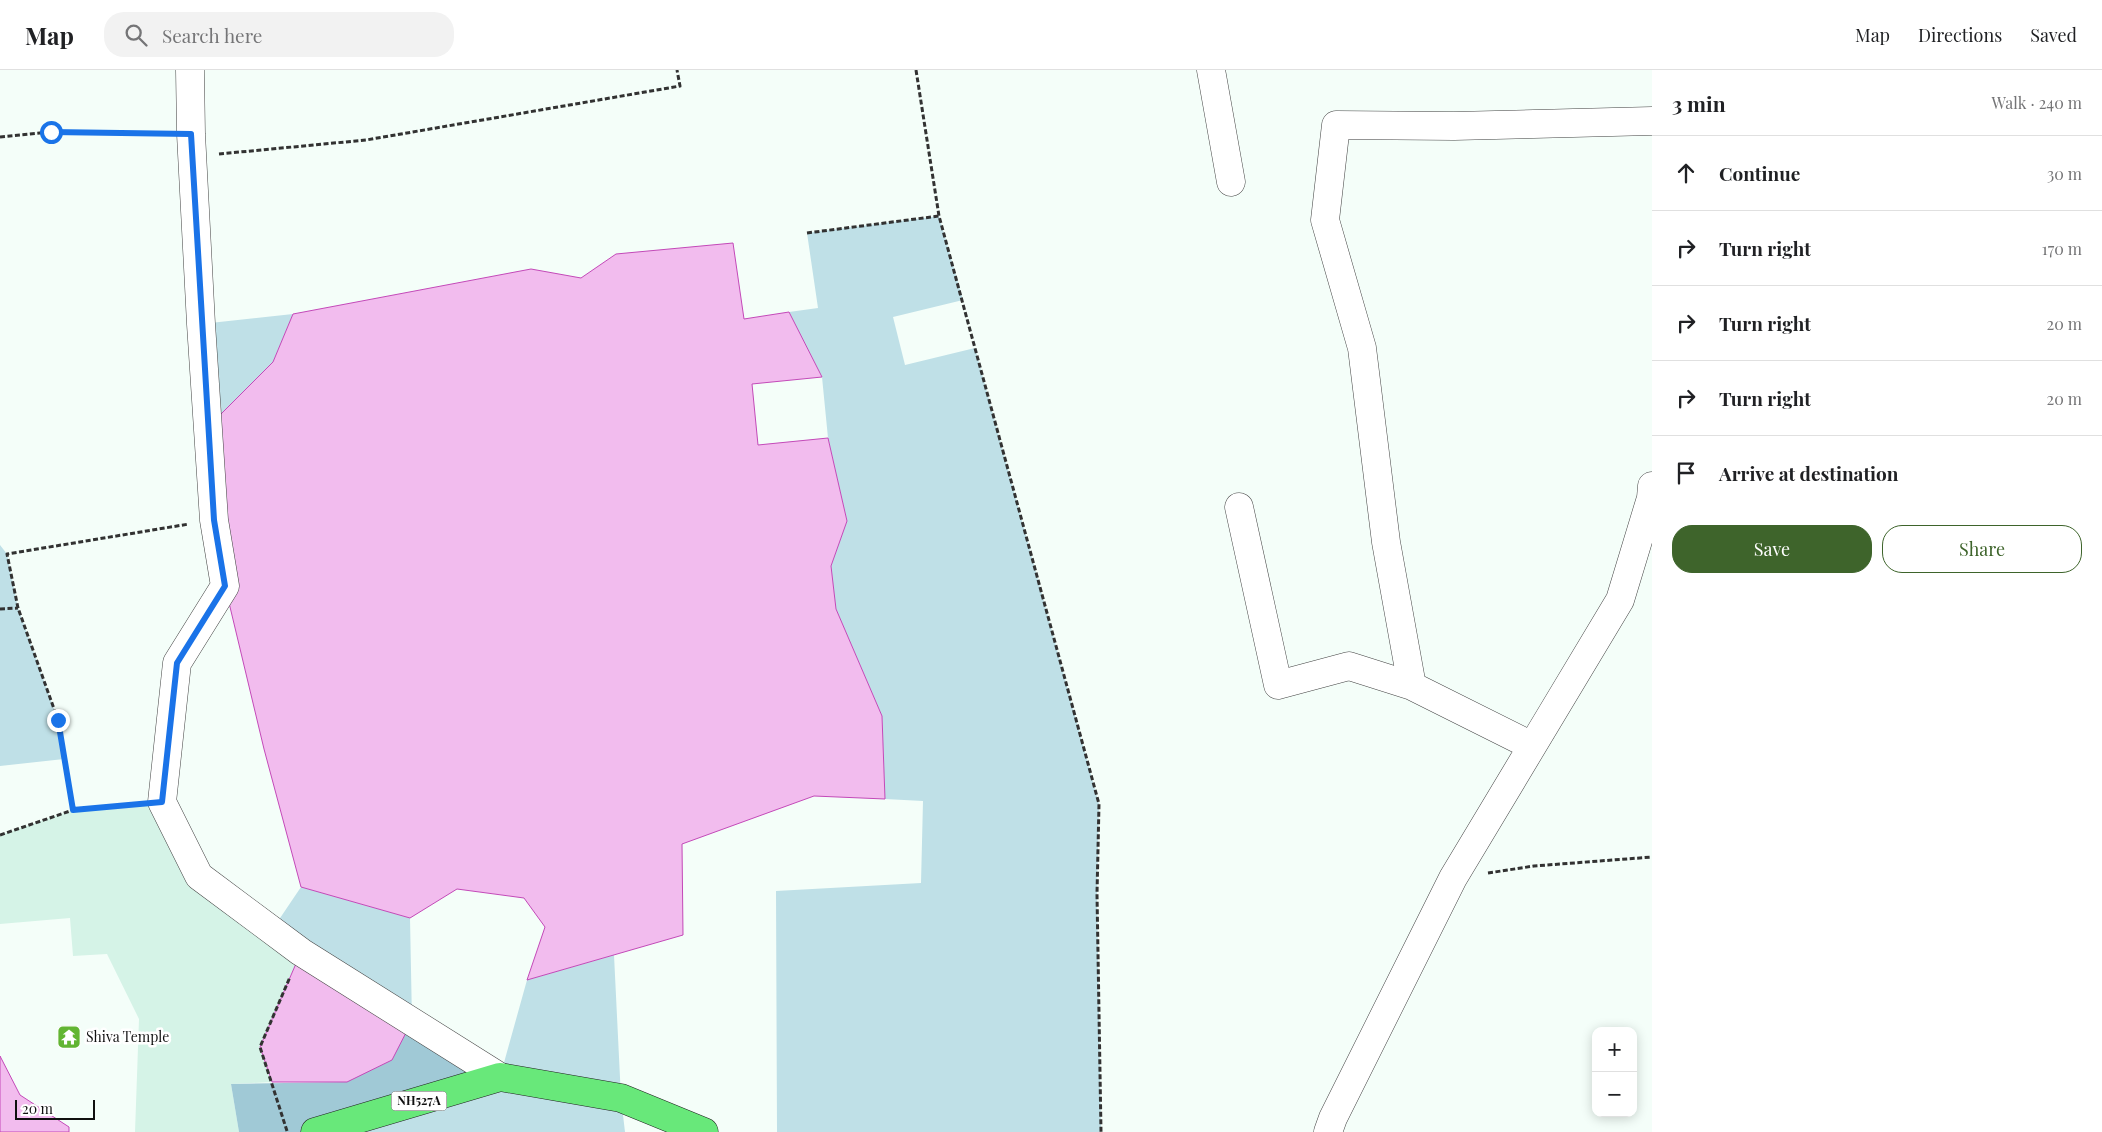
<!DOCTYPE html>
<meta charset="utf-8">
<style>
:root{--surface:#fff;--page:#f2f2f2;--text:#202124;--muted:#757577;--line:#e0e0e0;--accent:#3e642b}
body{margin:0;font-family:"Playfair Display",serif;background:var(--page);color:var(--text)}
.controls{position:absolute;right:15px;bottom:15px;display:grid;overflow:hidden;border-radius:10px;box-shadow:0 2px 12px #0003}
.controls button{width:45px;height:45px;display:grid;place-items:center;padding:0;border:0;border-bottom:1px solid var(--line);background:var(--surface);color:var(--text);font:25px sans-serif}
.scale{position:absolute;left:15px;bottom:12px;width:80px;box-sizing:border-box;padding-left:5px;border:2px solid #101010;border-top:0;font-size:14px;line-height:18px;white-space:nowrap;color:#101010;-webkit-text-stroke:4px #fff;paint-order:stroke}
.stop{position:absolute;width:15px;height:15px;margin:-11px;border:4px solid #1a73e8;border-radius:50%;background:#fff}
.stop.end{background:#1a73e8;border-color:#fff;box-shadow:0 1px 5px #0008}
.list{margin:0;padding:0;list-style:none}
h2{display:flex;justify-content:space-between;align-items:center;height:65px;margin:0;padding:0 20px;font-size:21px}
h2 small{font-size:16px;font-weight:400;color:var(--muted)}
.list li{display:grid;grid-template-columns:32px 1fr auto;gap:15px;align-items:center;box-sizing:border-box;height:75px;padding:0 20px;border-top:1px solid var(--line)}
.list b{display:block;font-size:19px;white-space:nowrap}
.list em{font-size:16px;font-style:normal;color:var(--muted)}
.actions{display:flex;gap:10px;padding:15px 20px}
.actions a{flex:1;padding:11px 0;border:1px solid var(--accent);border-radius:20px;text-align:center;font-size:18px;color:var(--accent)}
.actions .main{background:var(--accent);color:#fff}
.icon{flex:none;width:28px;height:28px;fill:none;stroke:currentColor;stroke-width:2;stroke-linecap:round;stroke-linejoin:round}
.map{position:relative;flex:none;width:1652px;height:1062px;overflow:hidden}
header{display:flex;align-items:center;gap:30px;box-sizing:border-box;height:70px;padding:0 25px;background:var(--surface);border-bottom:1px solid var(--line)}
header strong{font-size:24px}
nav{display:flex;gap:28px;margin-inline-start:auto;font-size:18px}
.search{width:350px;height:45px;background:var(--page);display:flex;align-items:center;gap:12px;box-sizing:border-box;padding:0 18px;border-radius:20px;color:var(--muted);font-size:19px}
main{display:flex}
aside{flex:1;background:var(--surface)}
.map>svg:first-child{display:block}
.farmland{fill:#d5f3e7}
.green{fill:#bfe0e7}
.forest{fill:#a0c9d6}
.water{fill:#f2bcee;stroke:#c349b8}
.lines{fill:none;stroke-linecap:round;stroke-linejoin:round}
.minor-casing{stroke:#434343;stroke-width:29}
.highway-casing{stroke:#212121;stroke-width:29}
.path{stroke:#323232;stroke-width:3;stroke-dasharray:5 2.5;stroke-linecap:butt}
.minor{stroke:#fff;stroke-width:28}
.highway{stroke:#68e87a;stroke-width:28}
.route{stroke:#1a73e8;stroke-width:6}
.labels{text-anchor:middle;stroke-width:5;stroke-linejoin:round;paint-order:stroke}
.shield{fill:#fff;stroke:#585858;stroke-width:1}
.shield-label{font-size:12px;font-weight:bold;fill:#101010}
.poi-label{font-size:14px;fill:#101010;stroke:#fff;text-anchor:start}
</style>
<header>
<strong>Map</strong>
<div class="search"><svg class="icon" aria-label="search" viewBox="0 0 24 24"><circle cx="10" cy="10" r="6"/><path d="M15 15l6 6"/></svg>Search here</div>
<nav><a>Map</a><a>Directions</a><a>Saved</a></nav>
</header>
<main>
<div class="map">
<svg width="1652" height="1062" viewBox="0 0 1652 1062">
<rect width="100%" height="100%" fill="#f4fef9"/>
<path class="farmland" d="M162,732L199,806L301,882L260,977L272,1012L231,1014L239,1062H135L139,949L107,884L73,886L70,848L0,854V765L73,740Z"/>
<path class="green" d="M939,146L963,230L893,247L905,295L975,278L1099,734L1097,824L1101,1062H777L776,821L921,813L923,731L885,729L882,646L836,539L831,496L847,451L828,368L822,307L789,242L818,238L807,163Z
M293,244L273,292L208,357L201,254Z
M0,475L7,484L18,538L58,650L64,689L0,696Z
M301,817L410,848L412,951L272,860Z
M614,885L621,1028L625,1062H342L500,1007L527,910Z"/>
<path class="forest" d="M412,951L500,1007L315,1062H239L231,1014L347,1012Z"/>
<path class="water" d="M733,173L744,249L789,242L822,307L752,314L758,375L828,368L847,451L831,496L836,539L882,646L885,729L814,726L682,774L683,865L527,910L545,857L524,828L457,819L410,848L301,817L264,679L225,516L208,357L273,292L293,244L531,199L581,208L616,184Z
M301,882L412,951L392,990L347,1012H272L260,977Z
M0,986L20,1025L69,1057V1062H0Z"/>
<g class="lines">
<g class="minor-casing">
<path id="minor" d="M190,0L191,64L201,254L214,450L225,516L177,593L162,732L199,806L301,882L500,1007
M1211,0L1231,112
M1239,437L1278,615L1349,596L1412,616
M1532,676L1412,616L1386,472L1362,278L1325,150L1336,55L1454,56L1652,51
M1328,1062L1333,1048L1453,808L1620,530L1651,428L1652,416"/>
</g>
<g class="highway-casing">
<path id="highway" d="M315,1062L500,1007L621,1028L704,1062"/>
</g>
<path class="path" d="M916,0L939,146L1099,734L1097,824L1101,1062
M0,67L51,62L164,64
M219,84L366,70L680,16L677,0
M807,163L939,146
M0,539L18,538
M73,740L58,650L18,538L7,484L189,454
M0,765L73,740L137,734
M1488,803L1534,796L1652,787
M287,1061L260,977L290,907"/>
<use href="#minor" class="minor"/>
<use href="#highway" class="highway"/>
</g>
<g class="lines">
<path class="route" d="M51,62L191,64L214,450L225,516L177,593L162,732L73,740L58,650"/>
</g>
<defs>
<g id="temple-square" transform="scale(1.25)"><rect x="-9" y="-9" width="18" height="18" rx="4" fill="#62b533" stroke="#fff"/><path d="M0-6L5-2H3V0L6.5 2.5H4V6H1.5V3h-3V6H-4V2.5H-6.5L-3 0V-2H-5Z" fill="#fff"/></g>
</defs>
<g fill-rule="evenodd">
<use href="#temple-square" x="69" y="967"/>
</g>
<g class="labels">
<rect class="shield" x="391.5" y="1021.5" width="55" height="19" rx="4"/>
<g class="shield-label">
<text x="419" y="1035">NH527A</text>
</g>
<g class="poi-label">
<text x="86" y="972">Shiva Temple</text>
</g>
</g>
</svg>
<div class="controls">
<button>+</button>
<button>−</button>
</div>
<div class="scale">20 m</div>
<div class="stop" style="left:51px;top:62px"></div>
<div class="stop end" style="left:58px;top:650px"></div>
</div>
<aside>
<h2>3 min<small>Walk · 240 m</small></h2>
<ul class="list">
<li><svg class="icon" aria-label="ahead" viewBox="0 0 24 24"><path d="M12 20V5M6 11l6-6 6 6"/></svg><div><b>Continue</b></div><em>30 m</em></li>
<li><svg class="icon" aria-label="right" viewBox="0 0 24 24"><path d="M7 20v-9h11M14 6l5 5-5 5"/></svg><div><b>Turn right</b></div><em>170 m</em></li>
<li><svg class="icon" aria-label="right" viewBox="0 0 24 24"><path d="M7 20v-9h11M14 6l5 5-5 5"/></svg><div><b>Turn right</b></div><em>20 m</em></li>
<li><svg class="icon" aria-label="right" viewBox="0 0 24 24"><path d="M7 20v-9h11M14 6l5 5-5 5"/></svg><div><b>Turn right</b></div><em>20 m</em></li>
<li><svg class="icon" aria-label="arrive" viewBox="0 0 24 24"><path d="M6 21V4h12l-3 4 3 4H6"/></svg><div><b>Arrive at destination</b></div></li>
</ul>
<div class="actions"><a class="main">Save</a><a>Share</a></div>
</aside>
</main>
